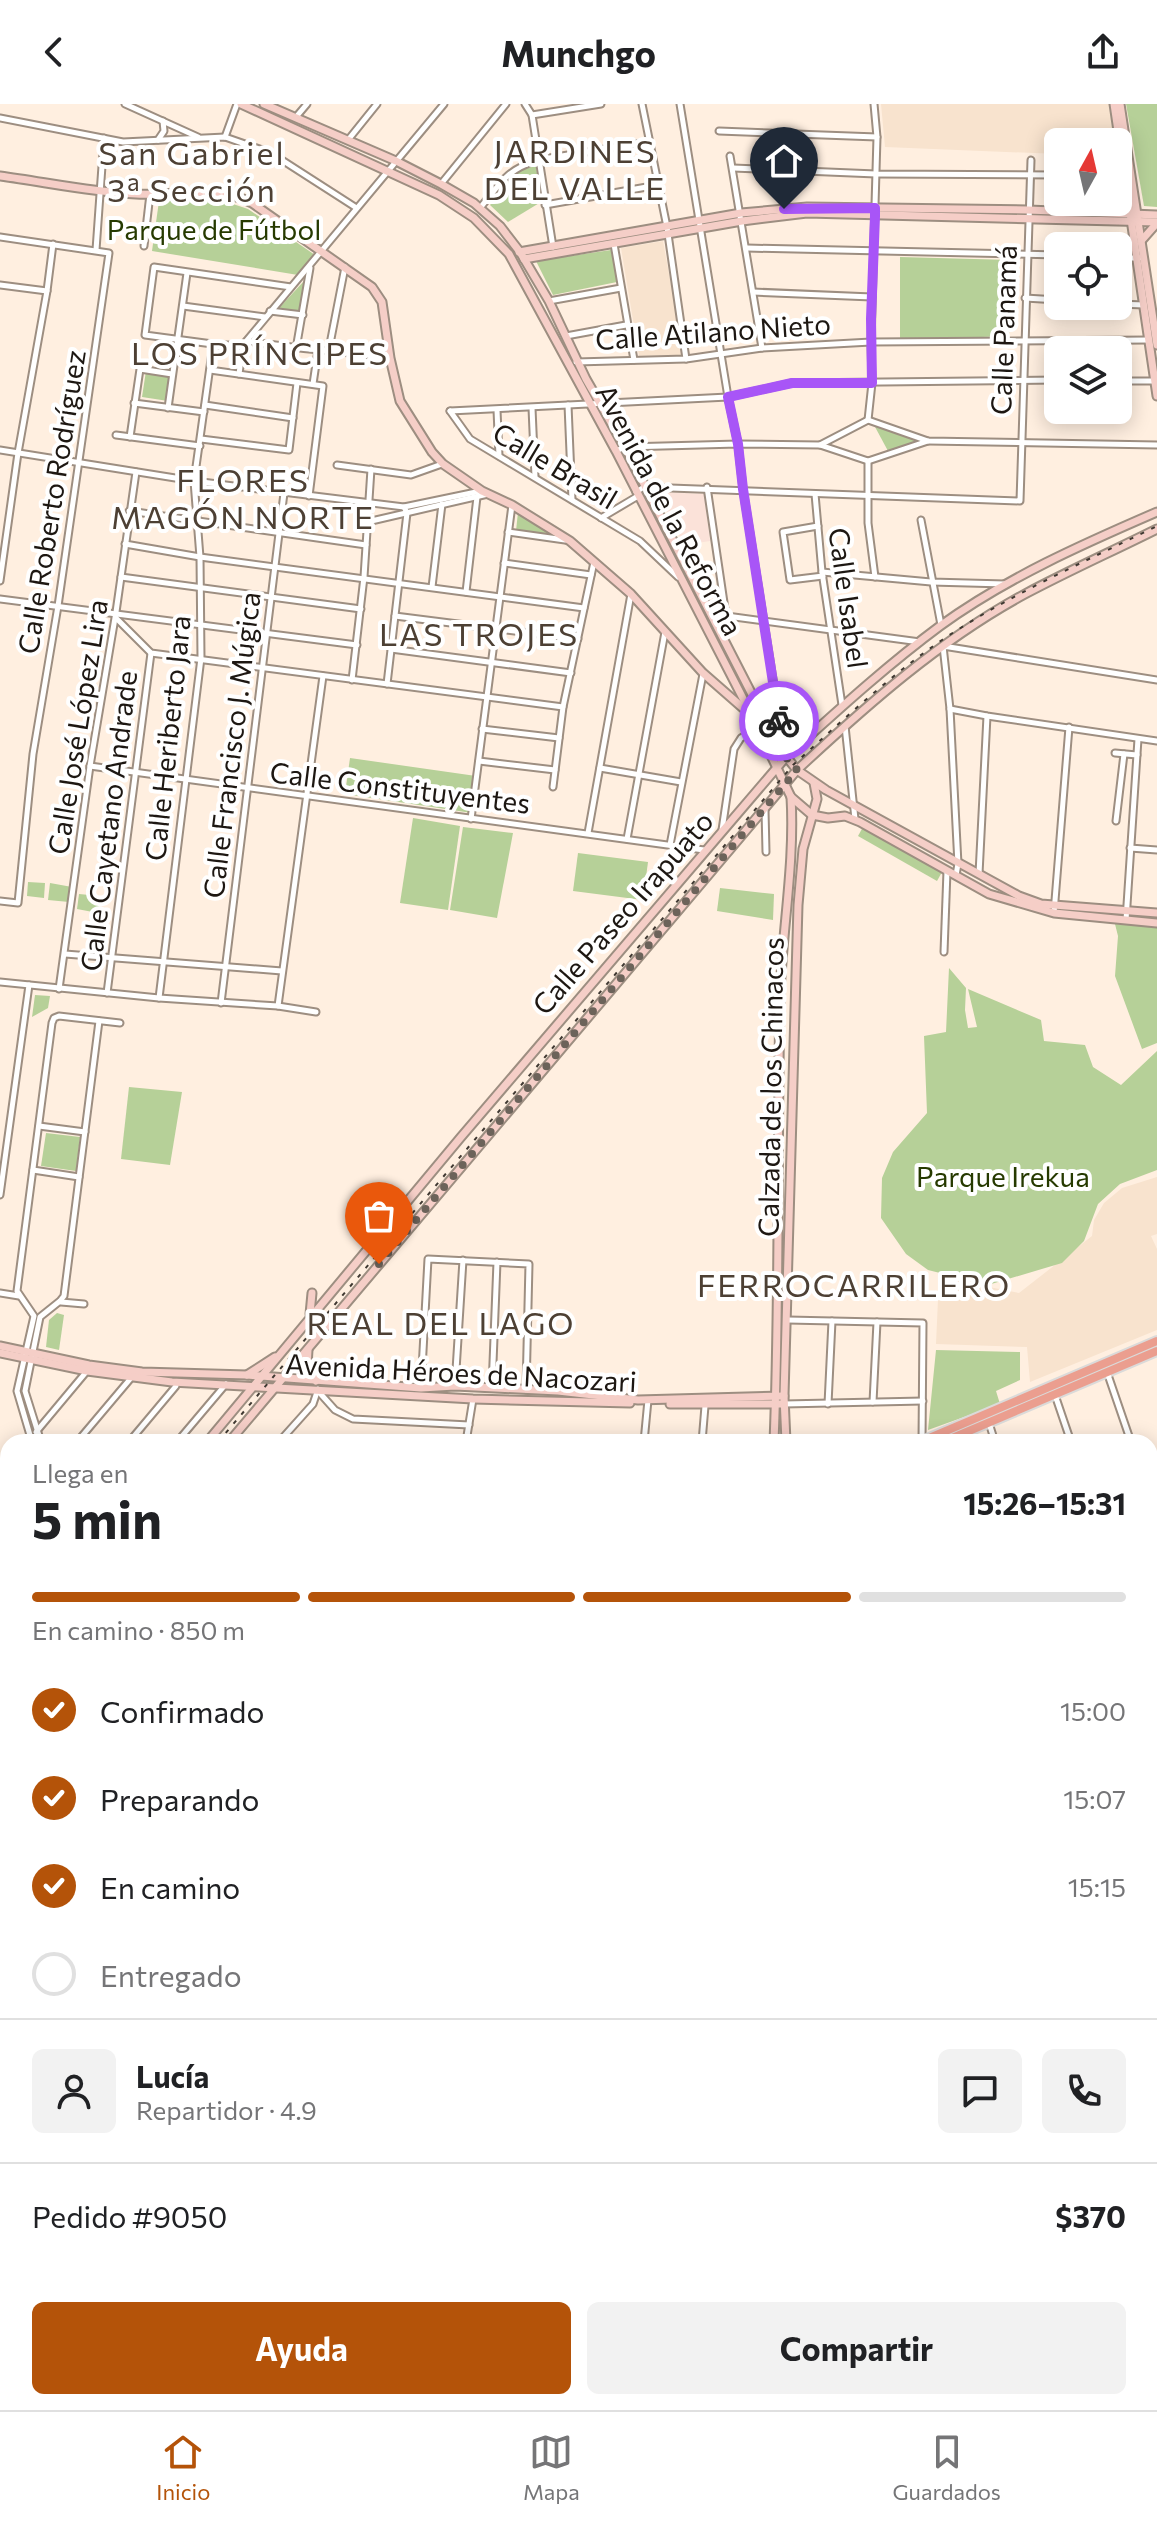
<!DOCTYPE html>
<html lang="es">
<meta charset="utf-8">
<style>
:root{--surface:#fff;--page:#f2f2f2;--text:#202124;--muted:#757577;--line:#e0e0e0;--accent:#b45309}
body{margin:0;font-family:Commissioner,sans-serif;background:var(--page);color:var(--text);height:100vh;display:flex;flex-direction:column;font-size:30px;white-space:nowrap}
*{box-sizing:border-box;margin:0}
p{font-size:26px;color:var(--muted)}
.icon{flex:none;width:44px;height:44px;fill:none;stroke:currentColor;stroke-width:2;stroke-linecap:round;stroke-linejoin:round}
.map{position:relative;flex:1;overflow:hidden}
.drawer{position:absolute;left:0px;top:1330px;width:1158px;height:976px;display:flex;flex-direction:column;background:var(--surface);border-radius:24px 24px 0 0;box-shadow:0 4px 20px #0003}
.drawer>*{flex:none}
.needle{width:52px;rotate:8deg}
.fabs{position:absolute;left:1044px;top:24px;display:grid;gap:16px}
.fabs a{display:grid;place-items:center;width:88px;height:88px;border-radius:12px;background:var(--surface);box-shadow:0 4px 20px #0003;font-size:40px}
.pin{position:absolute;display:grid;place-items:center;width:68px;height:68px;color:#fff;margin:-82px -34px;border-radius:50% 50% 50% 0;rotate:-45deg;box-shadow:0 0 8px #0007}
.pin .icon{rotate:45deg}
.courier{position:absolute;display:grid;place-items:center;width:80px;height:80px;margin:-40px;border:6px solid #a855f7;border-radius:50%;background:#fff;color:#222;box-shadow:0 2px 10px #0007}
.overview em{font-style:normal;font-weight:700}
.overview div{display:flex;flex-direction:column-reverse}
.overview{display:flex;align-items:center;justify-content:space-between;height:136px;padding:0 32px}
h1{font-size:52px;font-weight:700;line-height:60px}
.bar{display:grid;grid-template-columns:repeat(4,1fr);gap:12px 8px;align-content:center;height:96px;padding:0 32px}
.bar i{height:10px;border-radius:6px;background:var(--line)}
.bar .on{background:var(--accent)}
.bar p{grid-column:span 4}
.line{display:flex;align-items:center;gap:20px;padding:0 32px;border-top:2px solid var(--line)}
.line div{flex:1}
.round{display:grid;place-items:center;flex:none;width:84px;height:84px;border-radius:12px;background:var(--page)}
ol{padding:0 32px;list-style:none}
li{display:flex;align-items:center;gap:24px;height:88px}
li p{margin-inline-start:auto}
li .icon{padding:8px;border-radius:50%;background:var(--accent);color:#fff;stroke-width:4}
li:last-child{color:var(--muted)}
li i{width:44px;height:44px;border:4px solid var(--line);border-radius:50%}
.primary-button{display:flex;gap:16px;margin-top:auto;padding:16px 32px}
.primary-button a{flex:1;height:92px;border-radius:12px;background:var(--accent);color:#fff;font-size:32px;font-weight:700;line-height:92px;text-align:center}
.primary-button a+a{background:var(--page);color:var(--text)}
header{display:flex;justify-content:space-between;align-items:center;height:104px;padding:0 32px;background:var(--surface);font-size:36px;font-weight:700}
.tabs{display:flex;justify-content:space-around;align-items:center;height:112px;border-top:2px solid var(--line);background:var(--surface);font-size:22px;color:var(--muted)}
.tabs a{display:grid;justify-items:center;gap:4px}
.tabs .on{color:var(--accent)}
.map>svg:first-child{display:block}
.commercial{fill:#fbe2d9}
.built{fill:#f8e3ce}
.green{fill:#b6d098}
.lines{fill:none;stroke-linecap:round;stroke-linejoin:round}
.street-casing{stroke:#9d8e81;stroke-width:9}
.secondary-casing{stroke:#9d8e81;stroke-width:11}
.primary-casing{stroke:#dbdad9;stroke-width:12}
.street{stroke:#fff;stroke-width:5}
.secondary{stroke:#f5cec7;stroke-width:7}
.primary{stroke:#eb9e8f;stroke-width:8}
.rail{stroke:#403932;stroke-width:2;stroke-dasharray:4 8;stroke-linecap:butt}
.done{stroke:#6c635a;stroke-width:8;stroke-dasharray:0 14.4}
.route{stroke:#a855f7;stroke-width:10}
.labels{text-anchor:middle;stroke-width:8;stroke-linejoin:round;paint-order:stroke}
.park-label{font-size:28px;fill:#263a00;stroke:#fff}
.street-label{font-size:28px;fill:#1d1712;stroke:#fff}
.quarter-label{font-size:32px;letter-spacing:2px;fill:#4d4034;stroke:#fff}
</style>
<header><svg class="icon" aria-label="back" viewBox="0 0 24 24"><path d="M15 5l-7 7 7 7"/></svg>Munchgo<svg class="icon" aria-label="share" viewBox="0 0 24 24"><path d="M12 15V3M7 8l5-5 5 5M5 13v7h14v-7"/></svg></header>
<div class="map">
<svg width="1157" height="2306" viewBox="0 0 1157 2306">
<rect width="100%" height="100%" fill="#ffefe0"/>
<polygon class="commercial" points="657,388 704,390 710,437 684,441"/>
<g class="built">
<polygon points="881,0 1109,0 1114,38 1058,38 1058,50 885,43"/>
<polygon points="663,137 684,251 639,252 621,144"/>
<polygon points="1157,1073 1157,1130 1151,1132 1157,1145 1157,1226 1030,1278 1027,1243 936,1240 939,1173 1019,1189 1092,1132 1094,1116 1104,1099 1122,1084"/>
<polygon points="0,1444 8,1446 8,1524 0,1522"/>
</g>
<g class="green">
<polygon points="1126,0 1157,0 1157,103 1144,102"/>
<polygon points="536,62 541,98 508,118 490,101 519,66"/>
<polygon points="215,94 248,105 315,151 298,171 152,147 159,97"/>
<polygon points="611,146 617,178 553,191 536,157"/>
<polygon points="900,153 1011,156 1009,232 900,236"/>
<polygon points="304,177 302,208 279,204"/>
<polygon points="146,267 171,271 168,297 142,293"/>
<polygon points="874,321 914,336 915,339 888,347"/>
<polygon points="518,408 565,435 516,427"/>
<polygon points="350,654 476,672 472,709 345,690"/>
<polygon points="413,714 460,722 448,806 400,799"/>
<polygon points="463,723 513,729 497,814 450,806"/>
<polygon points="863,723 942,768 937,777 858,732"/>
<polygon points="578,749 648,758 643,796 573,787"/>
<polygon points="28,778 45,779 44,794 27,792"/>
<polygon points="50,779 72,783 69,798 48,796"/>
<polygon points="720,784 774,790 773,816 717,807"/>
<polygon points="79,790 100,792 98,809 77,805"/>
<polygon points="1115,820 1157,823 1157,939 1142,945 1115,872 1118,832"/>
<polygon points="949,864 966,884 965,906 968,924 977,923 968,885 1041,916 1044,937 1085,941 1093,963 1121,981 1157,947 1157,1066 1120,1080 1098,1100 1084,1137 1062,1159 988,1181 928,1166 906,1150 881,1114 882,1074 893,1048 927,1009 924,932 946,928"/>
<polygon points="35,891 50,892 48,904 32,913"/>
<polygon points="129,983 182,988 170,1061 121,1055"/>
<polygon points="46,1029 80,1033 76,1067 41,1062"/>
<polygon points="57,1209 64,1211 59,1246 46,1243 49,1216"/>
<polygon points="936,1246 1020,1248 1020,1276 996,1287 1000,1300 928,1326"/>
</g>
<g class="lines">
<g class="street-casing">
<g id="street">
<polyline points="125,0 198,33"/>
<polyline points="525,0 532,11 553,143"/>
<polyline points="642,0 667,123 686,255"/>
<polyline points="680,0 728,293 738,340 743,385 785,651"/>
<polyline points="532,11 601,0"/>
<polyline points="296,13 307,0"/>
<polyline points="0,14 123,38 225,33 271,49 355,103"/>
<polyline points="719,27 877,33"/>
<polyline points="225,33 237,0"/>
<polyline points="158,36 164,27 163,17"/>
<polyline points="348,36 377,0"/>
<polyline points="730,52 762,244"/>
<polyline points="733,64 876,70 1058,71"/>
<polyline points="441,80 506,0"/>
<polyline points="545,101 658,81"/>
<path d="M480,104c21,-25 25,-37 57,-48l111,-18"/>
<polyline points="0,133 109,149 58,502 33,650 18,799 0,797"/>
<polyline points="614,140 634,256"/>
<polyline points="144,142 150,90"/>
<polyline points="747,144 1058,151"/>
<polyline points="96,146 104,34"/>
<polyline points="1118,154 1139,154"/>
<polyline points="0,181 47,187"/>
<polyline points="753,188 872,193"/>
<polyline points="1025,194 1058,196"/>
<polyline points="549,197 621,184"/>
<polyline points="1118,200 1144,201"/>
<polyline points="183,202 265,213"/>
<polyline points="270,207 303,211"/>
<polyline points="566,232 626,221"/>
<path d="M247,237c48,8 95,10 143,17"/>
<polyline points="242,241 220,241 145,231 154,163 291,183"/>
<polyline points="296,245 310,164"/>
<polyline points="329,245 345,163"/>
<polyline points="576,258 686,255 762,244 871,238 1149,236"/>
<polyline points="210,266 323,282 309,392"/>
<polyline points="239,270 243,241 444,0"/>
<polyline points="1118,277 1156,277"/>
<polyline points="313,280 318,246"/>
<polyline points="134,299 204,308"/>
<polyline points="205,301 293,314"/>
<polyline points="568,301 572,396"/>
<polyline points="168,304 187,169"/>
<polyline points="532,304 535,373"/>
<polyline points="497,306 499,352"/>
<polyline points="450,307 728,293 792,279 1058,276"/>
<polyline points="450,307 470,335 640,437 678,473"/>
<polyline points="868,316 872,279 871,238 877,33 874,0"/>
<polyline points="116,331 200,342"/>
<polyline points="130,333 140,265 172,270"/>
<polyline points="201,335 289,346 297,279"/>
<polyline points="820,341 868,316 928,337 1157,341"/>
<polyline points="0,346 194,377 404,403 481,387"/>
<polyline points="616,347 625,343 738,340 820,341 868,357 928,337"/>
<polyline points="868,357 868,419 875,473"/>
<polyline points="337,361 411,371 442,360"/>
<polyline points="707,383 726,512"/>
<polyline points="636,388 644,383 1020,397 1031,56"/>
<polyline points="815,390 822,468 842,601"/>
<polyline points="129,407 366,441"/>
<polyline points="601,414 638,392"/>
<polyline points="921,416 941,521"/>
<polyline points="367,418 488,390"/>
<polyline points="818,422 783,428 790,476 823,472"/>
<polyline points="508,428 565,436"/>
<polyline points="125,440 200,453 584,504"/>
<polyline points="504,459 591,471"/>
<polyline points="822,468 931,478 1005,480"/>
<polyline points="121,473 361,505"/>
<polyline points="0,477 18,349 47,187 53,140"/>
<polyline points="432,483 442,400"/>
<polyline points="466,488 477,393"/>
<polyline points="0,495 357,541"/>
<polyline points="712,510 920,538"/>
<polyline points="395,512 578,535"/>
<polyline points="116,514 151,549 563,603"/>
<polyline points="391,545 571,569"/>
<polyline points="352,576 364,473 371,365"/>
<polyline points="387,580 407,409 404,403"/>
<polyline points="950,605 987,612 1157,637"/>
<polyline points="845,622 855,715"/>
<polyline points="482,625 559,634"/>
<polyline points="1115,649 1137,651"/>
<polyline points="479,657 555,666"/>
<polyline points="90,662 704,746"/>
<polyline points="600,664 681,678"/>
<polyline points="553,683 563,603 594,458"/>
<polyline points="765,706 766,748"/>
<polyline points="471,715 512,401"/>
<polyline points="1116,717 1124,650"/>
<polyline points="722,726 734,645 741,634 758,624"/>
<polyline points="588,729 631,490"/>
<polyline points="627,735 665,528"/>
<polyline points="670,741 703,570"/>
<polyline points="1130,744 1157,746"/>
<polyline points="979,770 987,612"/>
<polyline points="956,771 958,760 950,605 943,542 1157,576"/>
<polyline points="1054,809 1069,623"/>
<polyline points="1126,816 1138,635"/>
<polyline points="944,848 947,767"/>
<polyline points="65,850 282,867"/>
<polyline points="0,878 159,894 278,902 316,908"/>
<polyline points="59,885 90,662 116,508 136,368"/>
<polyline points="107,889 151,549"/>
<polyline points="159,894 201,554 200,453 194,377 213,241"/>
<polyline points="221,899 284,389"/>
<polyline points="278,902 323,572"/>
<polyline points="39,1022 85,1028"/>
<polyline points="33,1066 79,1073"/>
<polyline points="0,1091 29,881"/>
<polyline points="0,1189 19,1192"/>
<polyline points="61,1198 84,1200"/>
<polyline points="788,1216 923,1219 922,1337"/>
<polyline points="1107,1268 1131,1338"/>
<polyline points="455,1282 463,1156"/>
<polyline points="421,1284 428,1155 529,1160 526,1286"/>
<polyline points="492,1284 497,1158"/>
<polyline points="318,1287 335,1306 353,1315 469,1321"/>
<polyline points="1055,1291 1071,1338"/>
<polyline points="873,1298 877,1218"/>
<polyline points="784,1300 923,1297"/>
<polyline points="828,1300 832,1217"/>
<polyline points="989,1319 995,1338"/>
<polyline points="36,1328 87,1267"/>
<polyline points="32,1338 17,1287 34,1212 17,1187 52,919 54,914 59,912 120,919"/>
<polyline points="41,1338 25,1287 40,1213 60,1197 64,1192 99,917"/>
<polyline points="77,1338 131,1274"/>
<polyline points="129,1338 176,1282"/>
<polyline points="177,1338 226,1280"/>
<polyline points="279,1338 313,1300 318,1285"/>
<polyline points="466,1338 473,1295"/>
<polyline points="508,1338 508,1336 553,1338"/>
<polyline points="644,1338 648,1296"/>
<polyline points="702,1338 705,1302"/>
<polyline points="1150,1392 1157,1411"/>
<polyline points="1150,1485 1157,1482"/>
<polyline points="1150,1552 1157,1570"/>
<polyline points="1150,1600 1157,1597"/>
<polyline points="0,1670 8,1661"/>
<polyline points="0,1687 8,1677"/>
<polyline points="1150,1703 1157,1704"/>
<polyline points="1150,1744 1157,1745"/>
<polyline points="0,1820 8,1817"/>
<polyline points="1150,1831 1157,1833"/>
<polyline points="0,1888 8,1885"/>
<polyline points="1150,1920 1157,1897"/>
<polyline points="0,1955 8,1952"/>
<polyline points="1150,1981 1157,1981"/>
<polyline points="0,2023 8,2020"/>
<polyline points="1150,2041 1157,2041"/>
<polyline points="0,2084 8,2109"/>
<polyline points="0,2145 8,2146"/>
<polyline points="1150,2163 1157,2163"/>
<polyline points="0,2186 8,2187"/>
<polyline points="1150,2231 1157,2231"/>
<polyline points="0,2232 8,2233"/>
<polyline points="1156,2290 1157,2270"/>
<polyline points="36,2306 36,2298"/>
<polyline points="188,2306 189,2298"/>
<polyline points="250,2306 250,2298"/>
<polyline points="315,2306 315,2298"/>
<polyline points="396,2306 397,2298"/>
<polyline points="459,2306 459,2298"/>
<polyline points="555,2306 556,2298"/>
<polyline points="766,2306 767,2298"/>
<polyline points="805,2306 805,2298"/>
<polyline points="1016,2306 1016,2298"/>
<polyline points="1099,2306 1099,2298"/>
</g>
</g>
<g class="secondary-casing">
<g id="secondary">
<polyline points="241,0 439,91 474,114 509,150 616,347 752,612 791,693 812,711 828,714 845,712 860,718 989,790 1054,809 1157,819"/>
<polyline points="264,0 396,57 441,80 474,99 500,122 520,148 549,197 586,275 625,343 780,645 797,666 826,686 1019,792 1041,800 1157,809"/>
<polyline points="1114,0 1157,292"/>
<polyline points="1120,0 1157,241"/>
<path d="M0,72c45,6 90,16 136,18 40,2 78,-10 116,9l120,84 10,15 8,56 10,43 32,51 11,12 39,27 30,14 58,36 61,53 72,79 48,42"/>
<polyline points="1141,137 1157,119"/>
<polyline points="519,148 741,109 807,103 1028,106 1157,111"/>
<polyline points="524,155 742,117 807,109 1157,118"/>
<polyline points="310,1210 312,1189"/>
<polyline points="0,1242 89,1261 142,1268 247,1271 421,1284 455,1282 558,1287 638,1296 784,1292"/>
<polyline points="308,1246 307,1262 316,1277"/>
<polyline points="0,1249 87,1267 172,1278 473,1295 630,1299"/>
<polyline points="247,1271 275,1253"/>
<polyline points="670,1300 784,1300"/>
<path d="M207,1338l254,-305 325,-380c50,-45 100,-91 154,-131 66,-48 143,-82 217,-114"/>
<path d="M229,1338l568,-672c70,-65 143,-130 228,-176 43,-23 88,-43 132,-65"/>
<path d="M774,1338c6,-148 3,-296 6,-445 2,-67 15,-133 11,-200"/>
<polyline points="786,1338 784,1292 798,801 803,745 817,695 814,679"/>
<polyline points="1150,1366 1157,1363"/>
<polyline points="0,1585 8,1575"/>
<polyline points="0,1608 8,1599"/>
<polyline points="1150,1931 1157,1934"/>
<polyline points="1150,2101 1157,2101"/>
<polyline points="116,2306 117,2298"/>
<polyline points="124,2306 125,2298"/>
<polyline points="652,2306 653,2298"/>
<polyline points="883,2306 883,2298"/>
<polyline points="891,2306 891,2298"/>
</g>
</g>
<g class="primary-casing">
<g id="primary">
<polyline points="920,1338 1157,1237"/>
<polyline points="943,1338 1157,1247"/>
<polyline points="0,1734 8,1731"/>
<polyline points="0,1744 8,1741"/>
</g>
</g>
<use href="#street" class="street"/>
<use href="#secondary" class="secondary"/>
<use href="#primary" class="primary"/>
<g class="rail">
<path d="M218,1338l575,-677c48,-43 95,-88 149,-125 67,-45 142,-78 215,-114"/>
<polyline points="0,1595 8,1586"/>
</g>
</g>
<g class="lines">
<polyline class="done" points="379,1160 797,666 785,652 779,617"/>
<polyline class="route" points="779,617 743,385 738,340 728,293 792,279 872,279 871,215 875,112 875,104 784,105"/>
</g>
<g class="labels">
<g class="park-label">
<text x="214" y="136">Parque de Fútbol</text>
<text x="1003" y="1083">Parque Irekua</text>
</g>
<g class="street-label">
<text transform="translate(1004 226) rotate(-88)" y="10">Calle Panamá</text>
<text transform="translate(713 228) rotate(-4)" y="10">Calle Atilano Nieto</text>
<text transform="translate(555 362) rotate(31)" y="10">Calle Brasil</text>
<text transform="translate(52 398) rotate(-81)" y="10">Calle Roberto Rodríguez</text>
<text transform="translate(669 406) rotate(62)" y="10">Avenida de la Reforma</text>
<text transform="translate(848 494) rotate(82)" y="10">Calle Isabel</text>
<text transform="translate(78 623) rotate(-81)" y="10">Calle José López Lira</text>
<text transform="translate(168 634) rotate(-84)" y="10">Calle Heriberto Jara</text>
<text transform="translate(232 641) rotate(-83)" y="10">Calle Francisco J. Múgica</text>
<text transform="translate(400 684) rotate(7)" y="10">Calle Constituyentes</text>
<text transform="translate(109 717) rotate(-83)" y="10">Calle Cayetano Andrade</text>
<text transform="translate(623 809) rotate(-49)" y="10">Calle Paseo Irapuato</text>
<text transform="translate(771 983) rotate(-89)" y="10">Calzada de los Chinacos</text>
<text transform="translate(461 1269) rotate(3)" y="10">Avenida Héroes de Nacozari</text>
</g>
<g class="quarter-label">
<text x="575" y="59">JARDINES<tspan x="575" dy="37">DEL VALLE</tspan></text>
<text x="192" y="61">San Gabriel<tspan x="192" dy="37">3ª Sección</tspan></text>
<text x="260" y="261">LOS PRÍNCIPES</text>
<text x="243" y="388">FLORES<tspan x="243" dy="37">MAGÓN NORTE</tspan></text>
<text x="479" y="542">LAS TROJES</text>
<text x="854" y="1193">FERROCARRILERO</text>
<text x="441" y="1231">REAL DEL LAGO</text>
</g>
</g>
</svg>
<div class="fabs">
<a><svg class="needle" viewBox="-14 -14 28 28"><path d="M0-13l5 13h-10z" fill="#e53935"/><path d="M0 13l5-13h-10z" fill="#757577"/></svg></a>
<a><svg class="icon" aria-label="locate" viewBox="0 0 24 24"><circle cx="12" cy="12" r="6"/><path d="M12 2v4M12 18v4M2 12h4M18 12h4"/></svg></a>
<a><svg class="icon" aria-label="layers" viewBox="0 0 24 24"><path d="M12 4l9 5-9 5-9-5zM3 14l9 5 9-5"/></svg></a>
</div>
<div class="pin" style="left:379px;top:1160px;background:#ea580c"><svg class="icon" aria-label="bag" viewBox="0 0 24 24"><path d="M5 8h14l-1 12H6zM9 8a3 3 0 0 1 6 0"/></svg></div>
<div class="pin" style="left:784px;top:105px;background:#1f2937"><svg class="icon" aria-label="home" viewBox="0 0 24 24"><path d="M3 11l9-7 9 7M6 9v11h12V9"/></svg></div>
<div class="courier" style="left:779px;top:617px"><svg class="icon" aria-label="bike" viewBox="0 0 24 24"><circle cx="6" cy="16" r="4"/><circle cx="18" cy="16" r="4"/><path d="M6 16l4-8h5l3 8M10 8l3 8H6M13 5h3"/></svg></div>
<section class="drawer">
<div class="overview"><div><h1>5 min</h1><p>Llega en</p></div><em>15:26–15:31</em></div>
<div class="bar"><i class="on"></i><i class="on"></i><i class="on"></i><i></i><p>En camino · 850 m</p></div>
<ol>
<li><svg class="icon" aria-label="check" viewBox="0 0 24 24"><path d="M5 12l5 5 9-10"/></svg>Confirmado<p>15:00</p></li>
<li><svg class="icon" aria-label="check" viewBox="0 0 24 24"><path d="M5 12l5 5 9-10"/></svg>Preparando<p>15:07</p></li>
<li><svg class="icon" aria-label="check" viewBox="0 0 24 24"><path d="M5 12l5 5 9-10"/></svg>En camino<p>15:15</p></li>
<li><i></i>Entregado</li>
</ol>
<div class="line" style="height:144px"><a class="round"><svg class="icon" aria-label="person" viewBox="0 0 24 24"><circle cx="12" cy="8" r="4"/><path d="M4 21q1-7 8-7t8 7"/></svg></a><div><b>Lucía</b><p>Repartidor · 4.9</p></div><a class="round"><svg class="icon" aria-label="chat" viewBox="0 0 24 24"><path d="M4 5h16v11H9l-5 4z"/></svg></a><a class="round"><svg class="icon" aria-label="phone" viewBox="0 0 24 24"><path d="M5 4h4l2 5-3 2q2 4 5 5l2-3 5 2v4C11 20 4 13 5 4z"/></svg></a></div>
<div class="line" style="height:104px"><div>Pedido #9050</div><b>$370</b></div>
<div class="primary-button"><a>Ayuda</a><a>Compartir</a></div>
</section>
</div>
<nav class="tabs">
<a class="on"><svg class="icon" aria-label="home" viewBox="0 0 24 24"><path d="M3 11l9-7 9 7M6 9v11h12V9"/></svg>Inicio</a>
<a><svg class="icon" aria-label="map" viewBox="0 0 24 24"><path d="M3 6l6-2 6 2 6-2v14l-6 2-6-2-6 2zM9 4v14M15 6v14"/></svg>Mapa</a>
<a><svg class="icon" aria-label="saved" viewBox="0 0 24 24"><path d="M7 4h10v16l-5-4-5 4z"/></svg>Guardados</a>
</nav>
